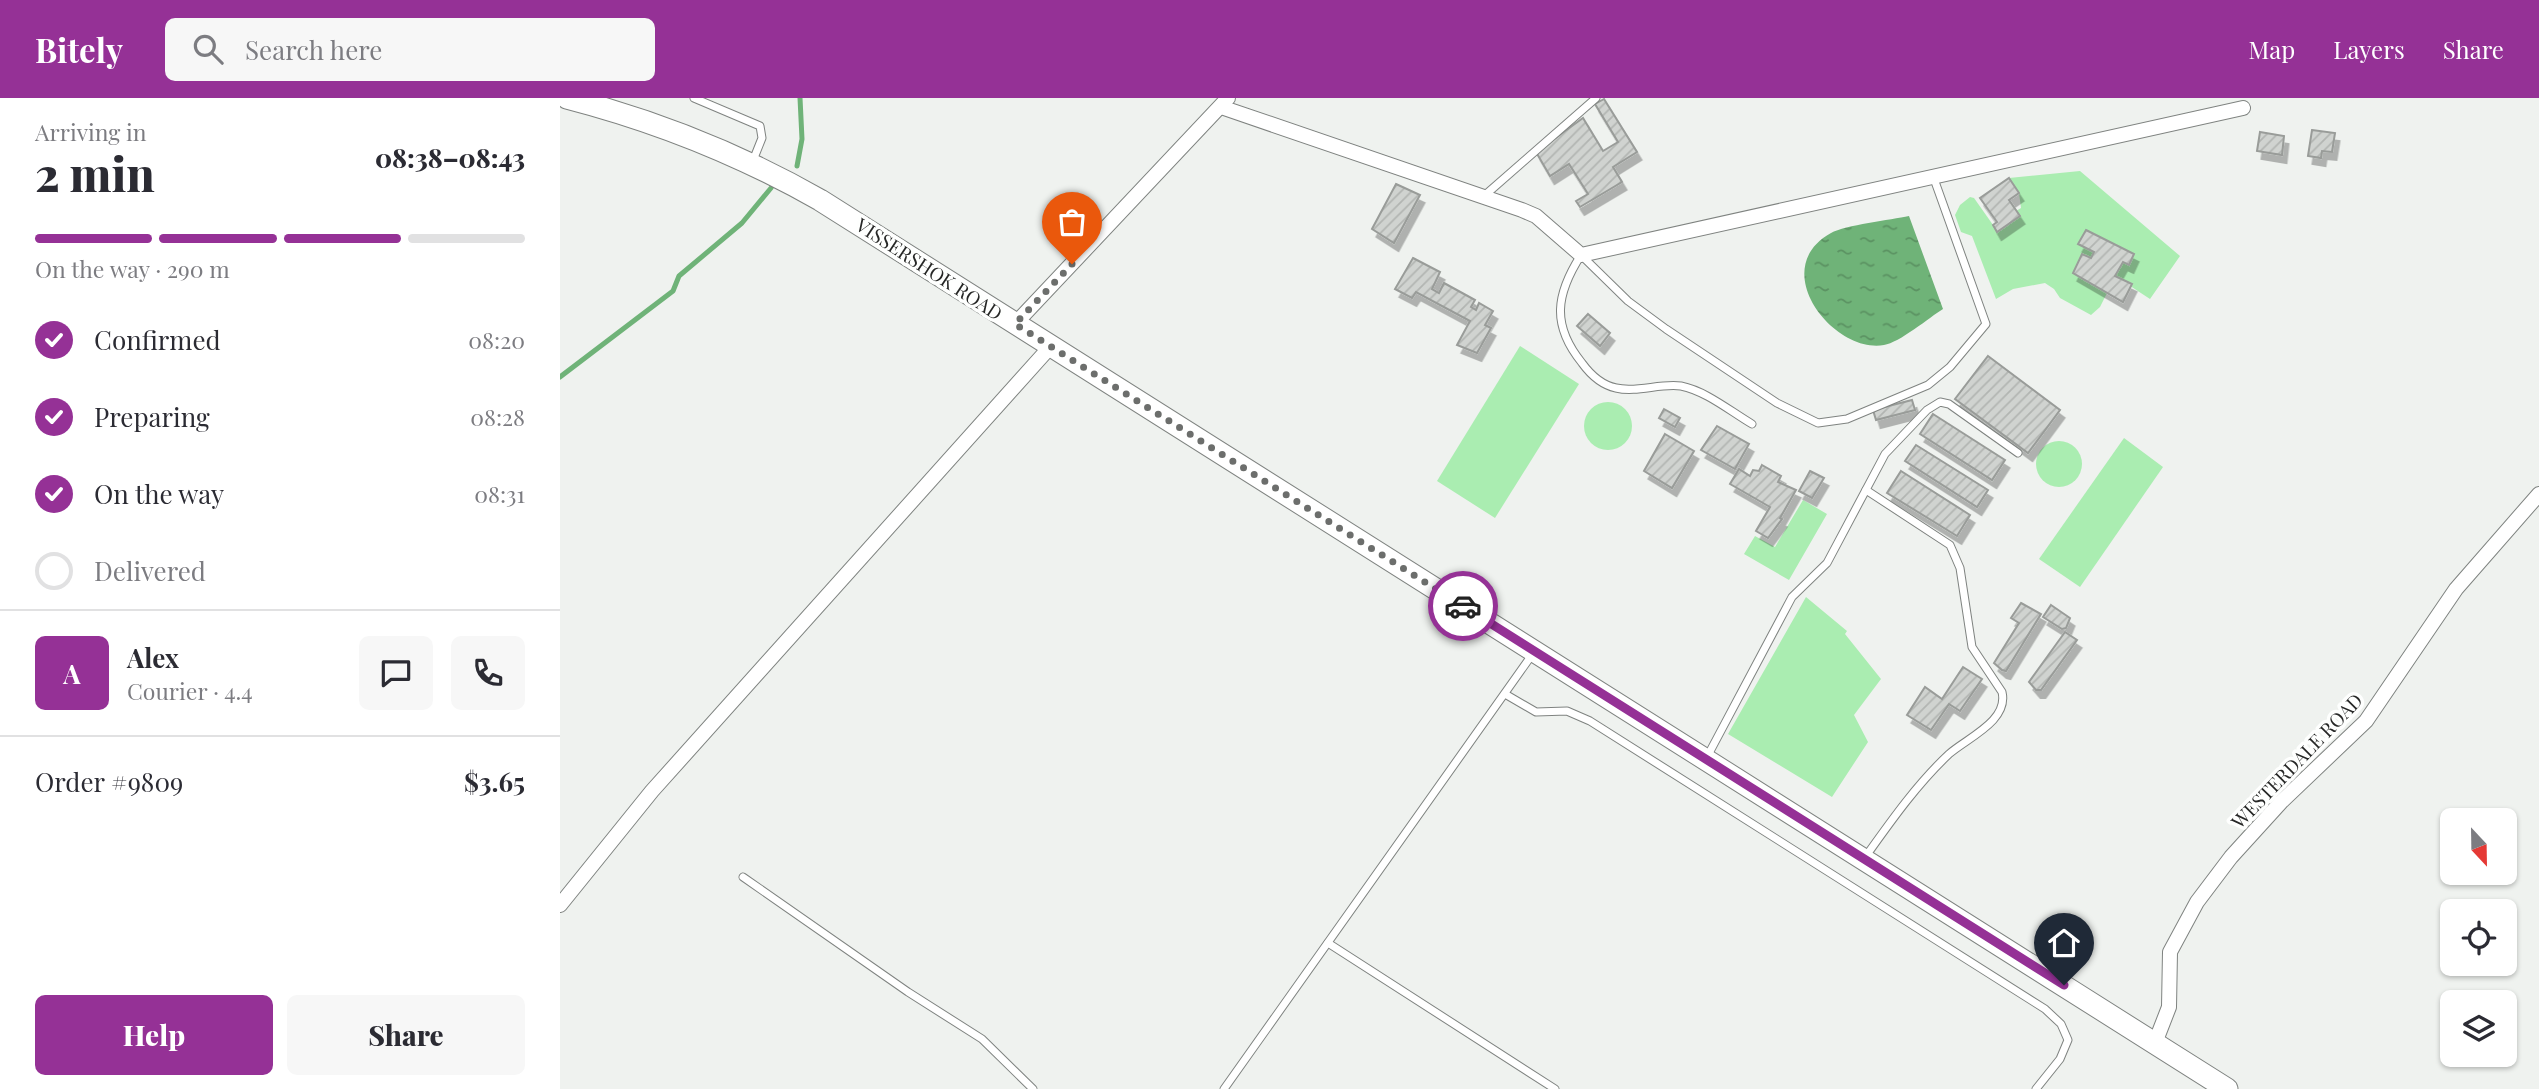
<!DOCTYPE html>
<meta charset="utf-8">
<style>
:root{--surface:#fff;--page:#f7f7f7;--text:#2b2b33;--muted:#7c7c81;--line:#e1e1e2;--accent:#953196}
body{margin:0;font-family:"Playfair Display",serif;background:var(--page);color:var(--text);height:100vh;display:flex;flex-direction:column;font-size:26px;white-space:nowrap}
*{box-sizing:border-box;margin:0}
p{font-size:23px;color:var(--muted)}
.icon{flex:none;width:38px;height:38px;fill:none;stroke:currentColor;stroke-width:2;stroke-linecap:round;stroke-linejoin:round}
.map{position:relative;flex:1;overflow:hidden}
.panel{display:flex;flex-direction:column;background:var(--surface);width:560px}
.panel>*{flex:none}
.needle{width:46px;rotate:158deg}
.buttons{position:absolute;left:1880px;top:710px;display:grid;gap:14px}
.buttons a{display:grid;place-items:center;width:77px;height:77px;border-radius:10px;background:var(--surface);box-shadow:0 2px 5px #0004;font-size:35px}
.pin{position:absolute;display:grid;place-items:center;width:60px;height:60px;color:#fff;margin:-72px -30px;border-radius:50% 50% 50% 0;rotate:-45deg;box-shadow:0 0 7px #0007}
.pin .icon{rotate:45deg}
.courier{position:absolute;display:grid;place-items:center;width:70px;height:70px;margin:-35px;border:5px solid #953196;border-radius:50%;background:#fff;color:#222;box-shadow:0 2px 9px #0007}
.head em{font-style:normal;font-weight:800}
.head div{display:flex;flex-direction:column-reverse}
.head{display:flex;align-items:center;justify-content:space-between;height:119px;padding:0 35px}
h1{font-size:46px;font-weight:800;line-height:52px}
.bar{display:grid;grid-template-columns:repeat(4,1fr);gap:10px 7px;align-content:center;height:84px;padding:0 35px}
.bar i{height:9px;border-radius:5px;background:var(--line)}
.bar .active{background:var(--accent)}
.bar p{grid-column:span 4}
.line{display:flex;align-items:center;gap:18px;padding:0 35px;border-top:2px solid var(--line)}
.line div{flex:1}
.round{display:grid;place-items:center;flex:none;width:74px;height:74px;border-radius:10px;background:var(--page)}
ol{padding:0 35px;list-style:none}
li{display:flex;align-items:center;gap:21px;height:77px}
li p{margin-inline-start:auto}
li .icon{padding:7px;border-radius:50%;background:var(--accent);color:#fff;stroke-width:4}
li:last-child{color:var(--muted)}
li i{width:38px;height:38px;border:4px solid var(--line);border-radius:50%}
.primary-button{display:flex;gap:14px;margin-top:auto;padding:14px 35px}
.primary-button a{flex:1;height:80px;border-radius:10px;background:var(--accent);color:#fff;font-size:28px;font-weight:800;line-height:80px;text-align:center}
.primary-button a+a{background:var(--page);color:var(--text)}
header{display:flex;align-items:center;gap:42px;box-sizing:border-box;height:98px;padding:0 35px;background:var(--accent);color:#fff}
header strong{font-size:33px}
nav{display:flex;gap:38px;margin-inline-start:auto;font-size:24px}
.search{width:490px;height:63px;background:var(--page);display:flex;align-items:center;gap:18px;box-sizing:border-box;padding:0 24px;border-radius:10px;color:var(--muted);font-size:26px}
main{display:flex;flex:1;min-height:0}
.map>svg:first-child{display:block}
.garden{fill:#aaedb1}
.water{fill:url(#water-ripples)}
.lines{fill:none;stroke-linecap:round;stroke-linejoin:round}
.stream{stroke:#6fb378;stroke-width:5}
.building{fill:url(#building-hatch);stroke:#999c99;stroke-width:2;filter:url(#shadow)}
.service-casing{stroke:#7f8380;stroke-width:9}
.minor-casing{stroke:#7f8380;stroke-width:16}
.secondary-casing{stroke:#7f8380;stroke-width:23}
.service{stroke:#fff;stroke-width:7}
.minor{stroke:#fff;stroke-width:14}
.secondary{stroke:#fff;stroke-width:21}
.done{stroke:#6c6e6c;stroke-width:7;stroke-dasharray:0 12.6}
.route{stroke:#953196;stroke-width:9}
.labels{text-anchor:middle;stroke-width:7;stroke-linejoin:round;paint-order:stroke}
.street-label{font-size:19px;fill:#262726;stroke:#fefffe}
</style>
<header>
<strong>Bitely</strong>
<div class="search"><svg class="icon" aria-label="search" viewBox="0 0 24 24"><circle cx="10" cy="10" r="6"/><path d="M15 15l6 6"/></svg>Search here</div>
<nav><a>Map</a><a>Layers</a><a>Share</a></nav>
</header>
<main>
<section class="panel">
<div class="head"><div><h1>2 min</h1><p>Arriving in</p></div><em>08:38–08:43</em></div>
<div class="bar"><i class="active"></i><i class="active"></i><i class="active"></i><i></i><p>On the way · 290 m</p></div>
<ol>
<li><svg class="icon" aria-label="check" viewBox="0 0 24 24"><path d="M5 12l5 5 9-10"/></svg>Confirmed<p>08:20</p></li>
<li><svg class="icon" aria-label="check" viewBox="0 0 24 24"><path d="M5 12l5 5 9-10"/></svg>Preparing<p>08:28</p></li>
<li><svg class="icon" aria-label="check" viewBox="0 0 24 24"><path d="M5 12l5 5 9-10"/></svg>On the way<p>08:31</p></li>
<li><i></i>Delivered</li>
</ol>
<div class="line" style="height:126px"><b class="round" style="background:var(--accent);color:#fff">A</b><div><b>Alex</b><p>Courier · 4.4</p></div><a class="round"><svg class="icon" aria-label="chat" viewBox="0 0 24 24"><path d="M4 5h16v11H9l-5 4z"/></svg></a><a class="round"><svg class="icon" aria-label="phone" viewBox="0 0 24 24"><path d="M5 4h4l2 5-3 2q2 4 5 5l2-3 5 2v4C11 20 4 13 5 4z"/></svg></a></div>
<div class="line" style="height:91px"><div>Order #9809</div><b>$3.65</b></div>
<div class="primary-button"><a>Help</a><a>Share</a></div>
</section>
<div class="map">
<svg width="1979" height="991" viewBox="0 0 1979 991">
<defs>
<pattern id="water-ripples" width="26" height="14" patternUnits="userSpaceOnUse" patternTransform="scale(1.75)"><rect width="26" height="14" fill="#6fb378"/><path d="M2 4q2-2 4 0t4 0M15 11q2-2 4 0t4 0" fill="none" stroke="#5b9262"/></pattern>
<pattern id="building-hatch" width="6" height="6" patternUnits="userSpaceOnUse" patternTransform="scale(1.75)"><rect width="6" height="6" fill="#d0d3d0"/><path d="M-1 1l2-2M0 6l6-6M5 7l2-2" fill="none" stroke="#b2b5b2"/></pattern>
<filter id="shadow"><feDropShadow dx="4.5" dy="8" stdDeviation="0" flood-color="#0004"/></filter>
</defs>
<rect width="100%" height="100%" fill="#eff2ef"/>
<g class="garden">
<polygon points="1520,73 1620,158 1590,201 1555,178 1563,164 1569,167 1574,156 1526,132 1519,146 1534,154 1531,160 1522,156 1513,175 1548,193 1540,209 1531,217 1500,200 1494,191 1485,185 1453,191 1436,201 1412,138 1401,134 1395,117 1400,107 1410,99 1414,100 1438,134 1460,118 1456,113 1461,110 1459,95 1449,80"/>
<polygon points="960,248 1019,286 935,420 877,383"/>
<circle cx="1048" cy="328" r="24"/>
<polygon points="1564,340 1603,369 1520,489 1479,461"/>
<circle cx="1499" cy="366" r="23"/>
<polygon points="1243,402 1267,416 1229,482 1184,456 1195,438 1215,449"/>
<polygon points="1246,499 1287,533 1285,536 1321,581 1294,617 1308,644 1272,699 1168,636"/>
</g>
<path class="water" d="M1349,118l34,93c-13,8 -44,34 -59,36 -50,9 -118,-76 -53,-112 14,-8 60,-13 78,-17z"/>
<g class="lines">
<g class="stream">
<polyline points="237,68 242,41 240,0"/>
<polyline points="0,279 113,193 119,178 182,125 211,90"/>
</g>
</g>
<g class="building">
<polygon points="1044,1 1077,54 1053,69 1062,84 1020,109 1016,103 1028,96 1009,66 990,78 976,54 1023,20 1043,53 1058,44 1035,6"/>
<polygon points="1752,32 1775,35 1772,54 1762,53 1761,60 1748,58"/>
<polygon points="1700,34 1724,38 1722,57 1697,53"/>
<polygon points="1449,80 1459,95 1449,102 1460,118 1437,134 1433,127 1437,124 1420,100"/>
<polygon points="836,86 860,97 834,145 812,131"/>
<polygon points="1526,132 1574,156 1569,167 1563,164 1555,178 1572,186 1563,204 1513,175 1522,156 1531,160 1534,154 1518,146"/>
<polygon points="853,160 880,174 872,191 879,195 884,185 915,202 911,209 916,212 919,205 933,213 925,227 931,230 917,255 897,247 910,223 856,194 852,200 835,191"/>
<polygon points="1028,216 1050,235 1040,248 1017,228"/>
<polygon points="1428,258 1500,312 1468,355 1395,301"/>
<polygon points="1352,302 1355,312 1316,322 1313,312"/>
<polygon points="1104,311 1120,320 1115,329 1099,320"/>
<polygon points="1373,316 1445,362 1432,382 1360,336"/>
<polygon points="1157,328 1189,346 1175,371 1141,352"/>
<polygon points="1105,336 1134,353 1112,390 1084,373"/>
<polygon points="1356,347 1428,392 1417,409 1345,363"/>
<polygon points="1202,367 1221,378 1218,384 1236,392 1220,420 1222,421 1208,440 1196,433 1210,409 1170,386 1179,371 1190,378 1193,372 1199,373"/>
<polygon points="1250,373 1264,380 1252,400 1239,393"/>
<polygon points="1341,373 1410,417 1397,438 1327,395"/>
<polygon points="1461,505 1481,516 1446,573 1442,572 1434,565 1459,525 1451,520"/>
<polygon points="1491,507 1510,520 1506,530 1502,531 1483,519"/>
<polygon points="1505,534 1517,542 1481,592 1476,592 1469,584"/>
<polygon points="1403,569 1422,581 1400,613 1389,606 1371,632 1347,617 1365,589 1382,601"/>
</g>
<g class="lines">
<g class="service-casing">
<g id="service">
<polyline points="134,0 200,28 202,40 192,65"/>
<polyline points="924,98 1036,0"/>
<path d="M1192,326c-22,-13 -46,-33 -71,-38 -21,-3 -44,7 -65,2 -14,-3 -26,-14 -34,-25 -31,-38 -26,-69 -1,-108l47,46 38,28 111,74 41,20 29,-4 81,-34 22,-18 36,-43 -53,-148"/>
<path d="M1306,392l84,55 10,23 12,79 30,45c7,29 -35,46 -53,62 -32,30 -58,67 -83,102"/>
<polyline points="945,596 976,614 1007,613 1030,623 1485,911 1501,926 1508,942 1500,961 1476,991"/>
<polyline points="1147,659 1232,499 1267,465 1325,356 1367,312 1380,304 1389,306 1458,355"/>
<polyline points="183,779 348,894 422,941 473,991"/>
<polyline points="768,845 995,991"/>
<polyline points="664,991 974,554"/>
</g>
</g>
<g class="minor-casing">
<g id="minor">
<polyline points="661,9 962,112 976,118 1021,157 1683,10"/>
<polyline points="455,226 668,0"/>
<polyline points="0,807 92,693 491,248"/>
<polyline points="1595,945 1609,909 1610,854 1637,804 1671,759 1721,704 1806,623 1896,491 1979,396"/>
</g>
</g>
<g class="secondary-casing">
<path id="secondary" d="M7,0c89,23 174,57 253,102l1407,889"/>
</g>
<use href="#service" class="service"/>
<use href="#minor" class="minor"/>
<use href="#secondary" class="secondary"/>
</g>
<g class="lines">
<polyline class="done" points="512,166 455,226 903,508"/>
<polyline class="route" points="903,508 1504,887"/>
</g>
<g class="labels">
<g class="street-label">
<text transform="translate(369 171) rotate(33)" y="7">VISSERSHOK ROAD</text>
<text transform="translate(1737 663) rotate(-46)" y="7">WESTERDALE ROAD</text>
</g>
</g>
</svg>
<div class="buttons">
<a><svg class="needle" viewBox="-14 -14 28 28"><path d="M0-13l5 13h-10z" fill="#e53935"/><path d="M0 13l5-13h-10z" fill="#7c7c81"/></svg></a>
<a><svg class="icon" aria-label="locate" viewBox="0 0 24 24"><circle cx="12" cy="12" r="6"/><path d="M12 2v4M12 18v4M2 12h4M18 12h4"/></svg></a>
<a><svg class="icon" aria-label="layers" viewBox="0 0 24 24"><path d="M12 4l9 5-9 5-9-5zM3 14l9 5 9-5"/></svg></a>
</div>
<div class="pin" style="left:512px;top:166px;background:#ea580c"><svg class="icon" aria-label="bag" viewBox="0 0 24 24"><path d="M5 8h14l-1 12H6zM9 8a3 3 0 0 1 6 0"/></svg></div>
<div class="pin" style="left:1504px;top:887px;background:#1f2937"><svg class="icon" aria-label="home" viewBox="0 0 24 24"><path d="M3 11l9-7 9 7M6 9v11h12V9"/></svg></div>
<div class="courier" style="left:903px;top:508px"><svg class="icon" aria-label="car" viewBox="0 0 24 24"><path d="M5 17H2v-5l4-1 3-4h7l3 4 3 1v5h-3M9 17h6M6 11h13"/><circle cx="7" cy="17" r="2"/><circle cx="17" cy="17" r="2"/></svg></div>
</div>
</main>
